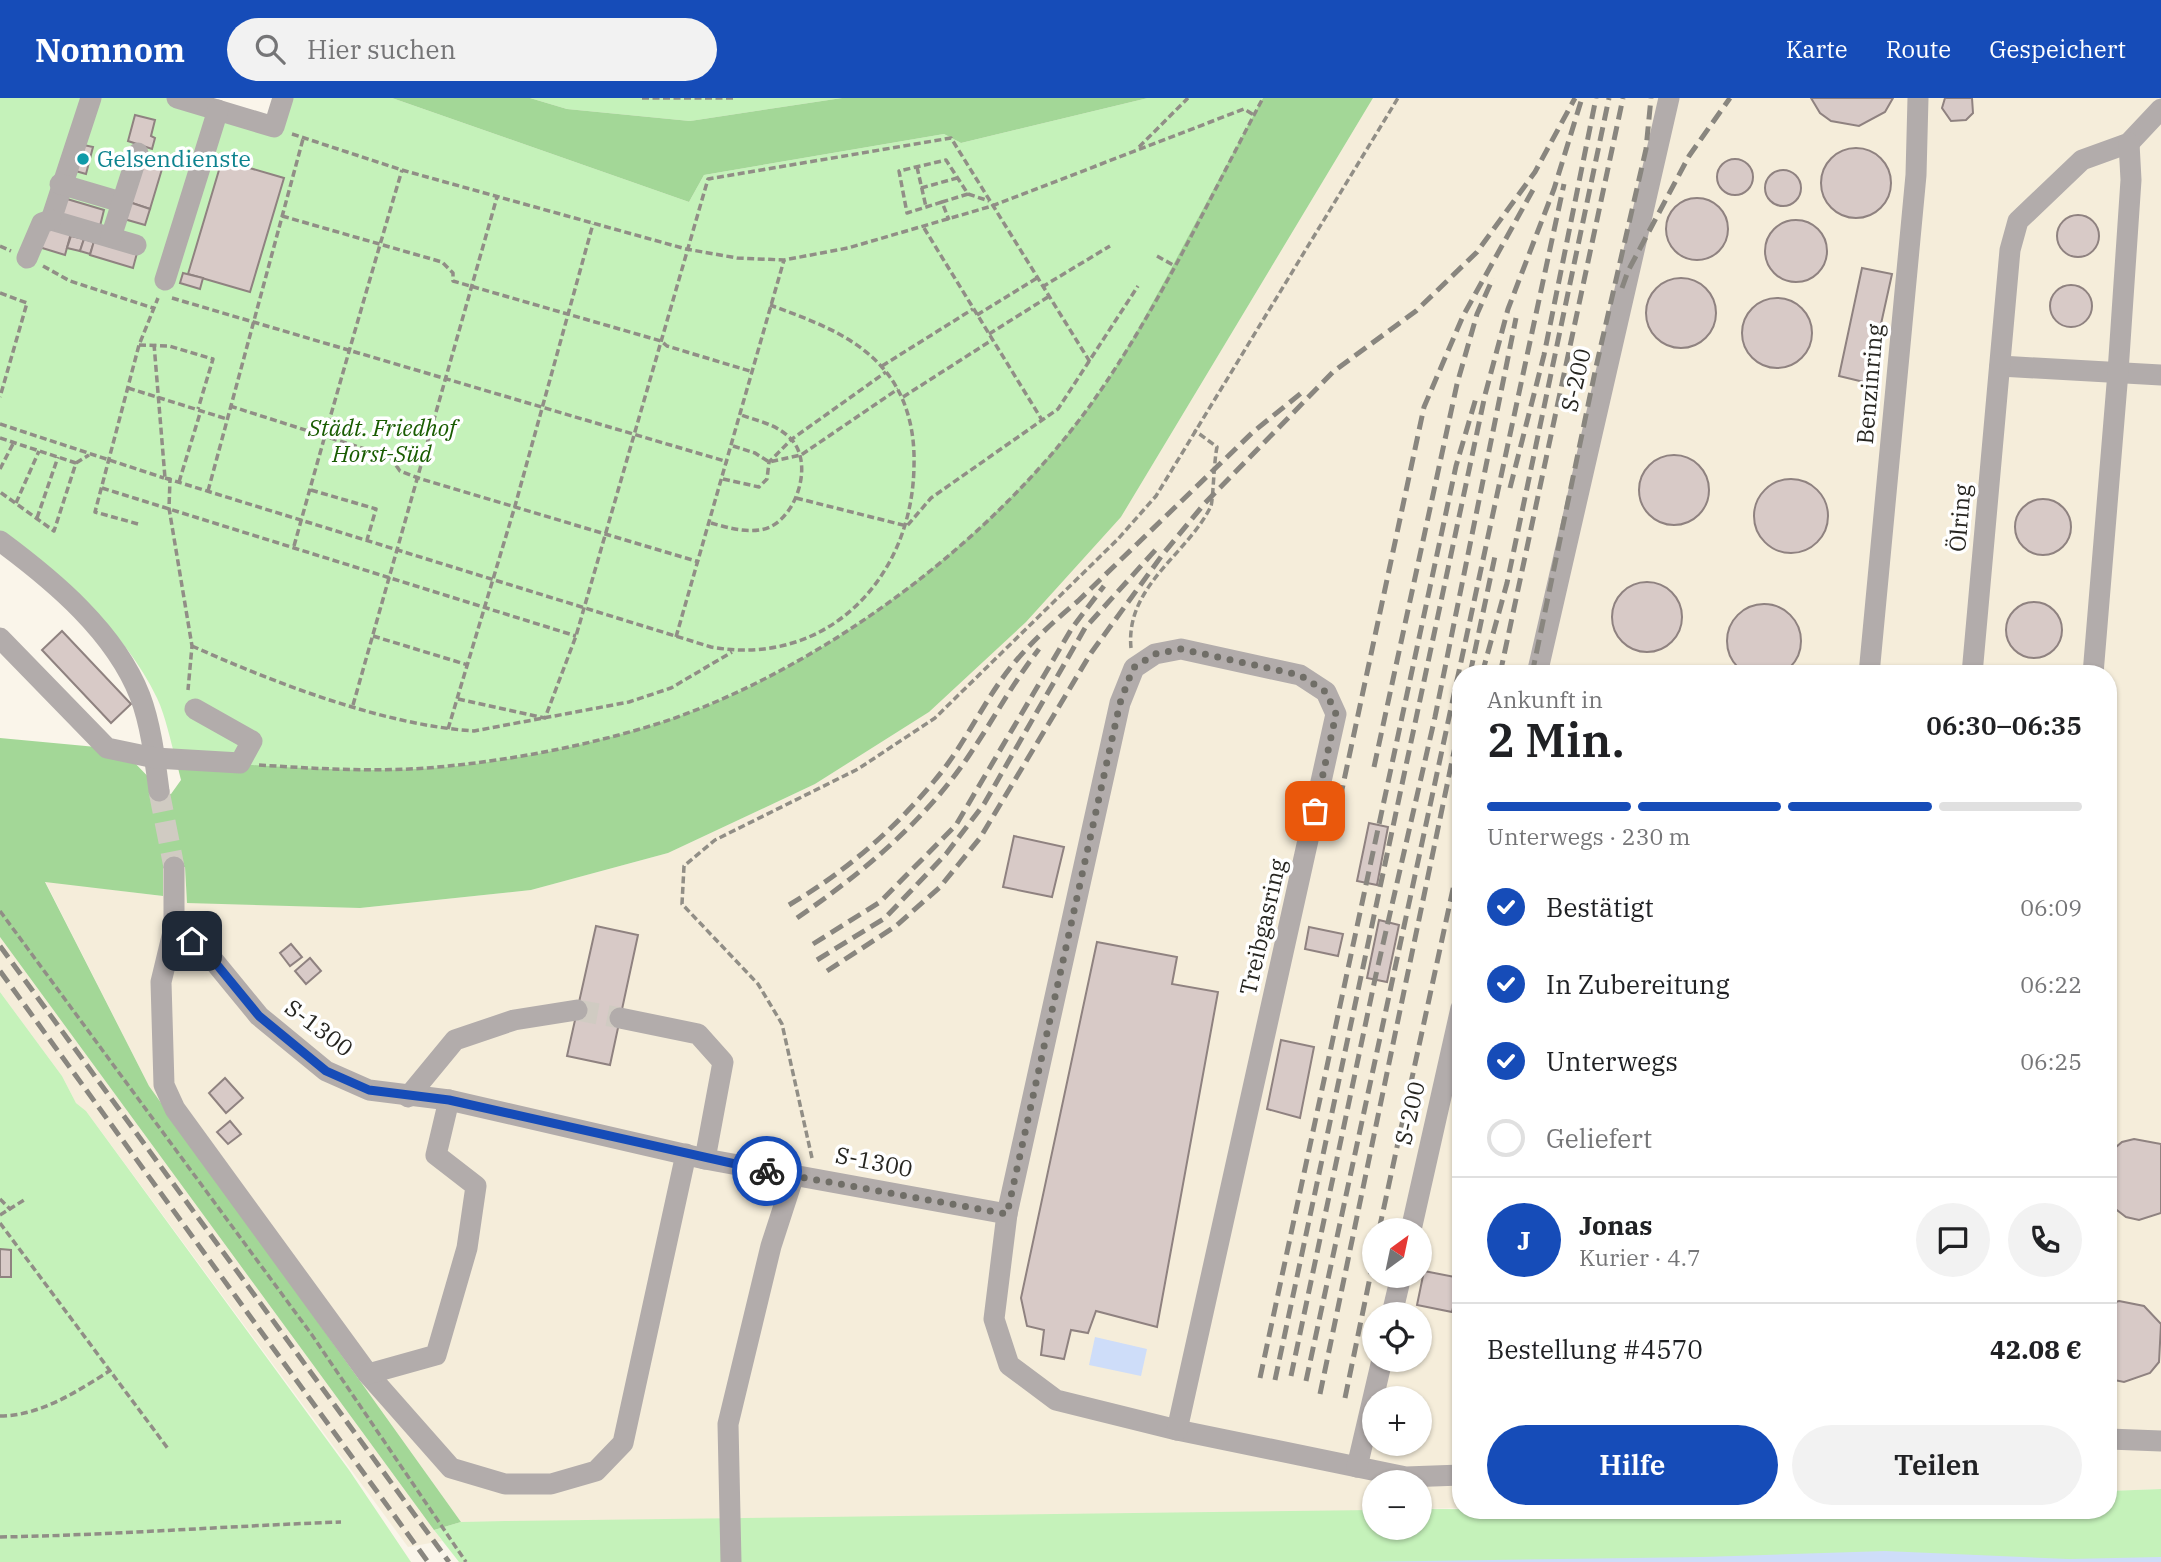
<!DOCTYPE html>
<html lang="de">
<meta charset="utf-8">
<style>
:root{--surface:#fff;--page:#f2f2f2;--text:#202124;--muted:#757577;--line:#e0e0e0;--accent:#164cb8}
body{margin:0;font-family:"IBM Plex Serif",serif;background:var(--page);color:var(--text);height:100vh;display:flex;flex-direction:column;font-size:26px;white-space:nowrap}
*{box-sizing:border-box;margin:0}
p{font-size:23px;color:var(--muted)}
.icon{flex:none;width:38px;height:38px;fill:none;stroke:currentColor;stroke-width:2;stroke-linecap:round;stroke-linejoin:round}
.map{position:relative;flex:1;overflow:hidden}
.sheet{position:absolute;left:1452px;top:567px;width:665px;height:854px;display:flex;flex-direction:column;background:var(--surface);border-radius:28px;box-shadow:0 2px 5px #0004}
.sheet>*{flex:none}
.needle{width:46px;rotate:33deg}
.controls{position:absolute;left:1362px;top:1120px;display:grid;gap:14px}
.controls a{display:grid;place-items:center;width:70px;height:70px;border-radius:50%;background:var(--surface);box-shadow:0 2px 5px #0004;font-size:35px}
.pin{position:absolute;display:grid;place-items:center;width:60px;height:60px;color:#fff;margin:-30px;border-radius:14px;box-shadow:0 4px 10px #0006}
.courier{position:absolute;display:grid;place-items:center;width:70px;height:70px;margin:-35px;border:5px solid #164cb8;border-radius:50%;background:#fff;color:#222;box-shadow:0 2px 9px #0007}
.head em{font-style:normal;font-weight:600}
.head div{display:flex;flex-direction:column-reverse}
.head{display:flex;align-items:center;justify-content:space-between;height:119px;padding:0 35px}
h1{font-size:46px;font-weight:600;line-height:52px}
.bar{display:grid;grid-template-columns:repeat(4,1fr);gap:10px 7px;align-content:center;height:84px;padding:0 35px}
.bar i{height:9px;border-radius:5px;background:var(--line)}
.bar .on{background:var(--accent)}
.bar p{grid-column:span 4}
.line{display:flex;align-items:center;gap:18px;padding:0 35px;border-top:2px solid var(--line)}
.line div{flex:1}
.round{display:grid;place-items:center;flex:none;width:74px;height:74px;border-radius:37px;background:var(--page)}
ol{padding:0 35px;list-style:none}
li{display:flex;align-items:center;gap:21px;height:77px}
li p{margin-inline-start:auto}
li .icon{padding:7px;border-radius:50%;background:var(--accent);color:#fff;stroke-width:4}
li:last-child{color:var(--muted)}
li i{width:38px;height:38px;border:4px solid var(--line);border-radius:50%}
.primary-button{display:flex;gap:14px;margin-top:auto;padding:14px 35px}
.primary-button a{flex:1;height:80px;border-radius:42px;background:var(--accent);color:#fff;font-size:28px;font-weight:600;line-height:80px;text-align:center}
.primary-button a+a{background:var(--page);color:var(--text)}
header{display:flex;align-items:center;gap:42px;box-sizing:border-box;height:98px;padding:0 35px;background:var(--accent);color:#fff}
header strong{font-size:33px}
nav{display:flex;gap:38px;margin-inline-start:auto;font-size:24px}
.search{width:490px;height:63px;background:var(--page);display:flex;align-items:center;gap:18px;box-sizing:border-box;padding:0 24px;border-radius:38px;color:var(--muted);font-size:26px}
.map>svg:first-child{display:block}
.built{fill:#f5edda;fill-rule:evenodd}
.green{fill:#c5f2ba}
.forest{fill:#a3d797}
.water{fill:#ceddf9}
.building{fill:#d8cac7;stroke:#8f8280;stroke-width:2}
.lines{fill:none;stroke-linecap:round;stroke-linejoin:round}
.minor-tunnel{stroke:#d0cbc2;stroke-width:21;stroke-dasharray:21 10;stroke-linecap:butt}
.path{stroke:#918e86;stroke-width:3.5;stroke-dasharray:7 3.5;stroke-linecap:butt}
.minor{stroke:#b2acab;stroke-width:21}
.rail{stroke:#89867f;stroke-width:5;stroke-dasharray:14 7;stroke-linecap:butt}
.done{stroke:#706e67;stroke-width:7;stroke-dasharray:0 12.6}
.route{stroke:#164cb8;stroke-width:9}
.culture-dot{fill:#0f9aa8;stroke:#fff;stroke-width:2.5}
.labels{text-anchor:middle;stroke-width:7;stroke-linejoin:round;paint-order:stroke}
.culture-label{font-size:23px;fill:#0d838f;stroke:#fff;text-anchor:start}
.street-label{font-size:23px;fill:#262520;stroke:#fff}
.park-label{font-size:23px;font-style:italic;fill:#195c01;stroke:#fff}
</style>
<header>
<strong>Nomnom</strong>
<div class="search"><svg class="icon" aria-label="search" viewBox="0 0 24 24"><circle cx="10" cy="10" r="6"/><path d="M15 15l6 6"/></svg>Hier suchen</div>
<nav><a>Karte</a><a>Route</a><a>Gespeichert</a></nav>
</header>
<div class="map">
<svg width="2161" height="1464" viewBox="0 0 2161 1464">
<rect width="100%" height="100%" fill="#faf5ea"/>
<g class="built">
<path d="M1373,0h788v1391l-52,2v-817h-648v834l-42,1v-27h-45v29l-913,11 -312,-436 -104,-205 117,15 1,-28 22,-1 2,35 173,6 171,-18 137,-37 147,-69 114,-72 192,-195zM1374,1132h45v46h-45zM1374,1216h45v46h-45zM1374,1300h45v46h-45z"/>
<polygon points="0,839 442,1443 408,1449 86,1013 76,1005 62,978 0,894"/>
</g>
<g class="green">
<path d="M0,0h177l96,29 10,-29h109l297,104 15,-27 240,-41 17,9 187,-45h115c-53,100 -103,211 -170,303 -97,134 -265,265 -422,318 -68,23 -152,41 -224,48 -90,8 -181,-1 -271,-7 -6,-20 -10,-43 -19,-62 -33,-70 -97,-120 -157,-166z"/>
<polygon points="530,0 842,0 690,23 567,11"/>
<polygon points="0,894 62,978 76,1005 86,1013 349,1372 411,1464 0,1464"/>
<polygon points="2161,1391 2161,1464 459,1464 434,1432 461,1424 505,1423 1374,1412 1374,1430 1419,1430 1419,1411 2109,1412 2109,1393"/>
</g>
<g class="forest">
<polygon points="392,0 530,0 567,11 690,23 842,0 1148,0 961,45 944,36 704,77 689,104"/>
<path d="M1263,0h110l-252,419 -95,105 -97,90 -114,72 -147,69 -137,37 -171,18 -173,-5 -2,-36 -22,1v28l-118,-14 104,204 312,436 -27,8 -434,-593v-199l107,10 22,9 36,37h6l10,-14 -5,-20c90,5 180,15 271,7 71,-7 156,-25 224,-48 157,-53 325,-184 422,-318 30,-41 53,-87 78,-132 30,-57 61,-114 92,-171z"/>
</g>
<g class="water">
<polygon points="1095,1239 1147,1251 1141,1278 1089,1267"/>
<polygon points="1885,1453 2069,1461 2161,1459 2161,1464 1355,1464 1703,1459"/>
</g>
<g class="building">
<polygon points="1811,0 1893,0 1885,14 1859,28 1831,23 1820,15"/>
<polygon points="1945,0 1972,0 1973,15 1966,22 1951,23 1942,10"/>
<polygon points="135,17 155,22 151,38 155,40 152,51 128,43"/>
<polygon points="79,46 93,49 86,76 72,72"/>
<circle cx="1856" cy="85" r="35"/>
<circle cx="1735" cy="79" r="18"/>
<polygon points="222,62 284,80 250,194 188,176"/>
<polygon points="141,64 162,71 150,111 129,104"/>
<circle cx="1783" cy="90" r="18"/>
<circle cx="1697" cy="131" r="31"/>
<polygon points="67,101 104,112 100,128 62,117"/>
<polygon points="129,104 150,111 145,127 124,121"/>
<circle cx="2078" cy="138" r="21"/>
<circle cx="1796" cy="153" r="31"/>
<polygon points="45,128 71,135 65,157 39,149"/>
<polygon points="71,138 84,141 80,153 67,150"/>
<polygon points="84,141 94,144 90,156 80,153"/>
<polygon points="94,143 137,155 133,170 90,157"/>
<polygon points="1862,170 1892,176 1868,285 1839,278"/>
<polygon points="183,175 203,180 200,191 180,185"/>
<circle cx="1681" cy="215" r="35"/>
<circle cx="2071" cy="208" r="21"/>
<circle cx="1777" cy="235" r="35"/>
<circle cx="1674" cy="392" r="35"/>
<circle cx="1791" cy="418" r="37"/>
<circle cx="2043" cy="429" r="28"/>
<circle cx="1647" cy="519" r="35"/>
<circle cx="2034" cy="532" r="28"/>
<circle cx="1764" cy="543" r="37"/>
<polygon points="62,533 131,606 111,625 42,552"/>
<polygon points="1369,725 1388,729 1377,787 1357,783"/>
<polygon points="1014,738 1064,749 1052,799 1003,789"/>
<polygon points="1379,822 1399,827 1387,884 1367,880"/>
<polygon points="596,828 638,837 610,967 567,958"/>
<polygon points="1309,829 1343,836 1338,858 1305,851"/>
<polygon points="1097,844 1177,859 1172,886 1218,894 1157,1229 1096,1213 1088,1235 1071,1232 1064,1261 1041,1257 1044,1232 1027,1228 1021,1200"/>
<polygon points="291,846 302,859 290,868 280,855"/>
<polygon points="310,860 321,873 306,886 295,873"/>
<polygon points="1281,942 1314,949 1300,1020 1267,1011"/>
<polygon points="225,980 243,1000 226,1015 209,995"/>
<polygon points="230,1023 241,1036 228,1046 217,1034"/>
<polygon points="2134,1041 2161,1046 2161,1115 2139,1122 2126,1119 2109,1106 2109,1055 2122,1044"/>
<polygon points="0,1151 11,1152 11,1179 0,1179"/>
<polygon points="1424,1173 1460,1180 1452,1214 1417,1207"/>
<polygon points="2119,1203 2144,1208 2161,1226 2159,1264 2150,1275 2124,1284 2109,1281 2109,1206"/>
</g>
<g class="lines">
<g class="minor-tunnel">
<polyline points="159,693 174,769"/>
<polyline points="577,912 620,920"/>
</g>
<g class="path">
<polyline points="642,0 736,0"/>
<polyline points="292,36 402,72 686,151 737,160 784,162 848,150 992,108 1244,11 1254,17"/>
<polyline points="1139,49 1188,0"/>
<polyline points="917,69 926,109"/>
<polyline points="921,90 957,80"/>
<polyline points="968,96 989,103"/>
<polyline points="942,104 907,115 899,73 946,62 968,96 942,104 949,122"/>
<polyline points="282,118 442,164 453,175 453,183 661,243 667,248 753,274"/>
<polyline points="924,130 1042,322"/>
<polyline points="0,148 11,153"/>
<polyline points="1157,158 1173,167"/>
<polyline points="43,168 70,183 153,210"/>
<polyline points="1042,189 1110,148"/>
<polyline points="0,195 27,205 0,299"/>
<polyline points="172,200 728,364"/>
<polyline points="977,217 1037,180"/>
<polyline points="989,236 1048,199"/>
<polyline points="154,246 165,380 170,381 169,410 192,548 188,592"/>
<polyline points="139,247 169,248 213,261 198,311"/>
<polyline points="882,268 973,211"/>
<polyline points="128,290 227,321"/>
<polyline points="903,299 992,242"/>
<polyline points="230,308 390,359 400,373 418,380 699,464"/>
<polyline points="0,326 164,380"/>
<polyline points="0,340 76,365 54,433 0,394"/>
<polyline points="733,348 755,355 769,364 801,357 898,291"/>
<polyline points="76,365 89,357"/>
<polyline points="0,371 14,344"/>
<path d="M165,380l546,169c117,21 202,-70 203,-182 1,-36 -8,-72 -33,-99 -29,-32 -71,-46 -111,-61"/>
<polyline points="723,381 759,389 767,381 769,364 792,341 886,274"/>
<polyline points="179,384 201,312"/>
<polyline points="102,390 576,538"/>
<polyline points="311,392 376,411 367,442"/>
<polyline points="208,393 303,41"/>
<polyline points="796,400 907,428 931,400 1058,311 1138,188"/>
<polyline points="16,405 39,353"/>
<polyline points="37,420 58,359"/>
<path d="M711,425c18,5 41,12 59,4 28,-13 44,-66 20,-89 -14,-14 -32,-17 -49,-23"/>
<polyline points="138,426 95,414 139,247 158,200"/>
<path d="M294,448c35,-126 71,-251 108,-376"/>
<polyline points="373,538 468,567"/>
<polyline points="676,539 784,162"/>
<path d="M192,548c83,37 191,79 282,85l155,-29 42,-14 61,-36"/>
<path d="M1131,550c-6,-62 57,-94 80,-142 2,-5 3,-46 6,-59l-23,-17"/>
<polyline points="458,601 545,620 576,538 708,81 951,40 1090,264"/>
<polyline points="353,607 497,99"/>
<polyline points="448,631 515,408 593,126"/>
<path d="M259,667c63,4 127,8 189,1 72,-7 156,-24 224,-47 158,-56 325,-182 422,-319 66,-94 115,-201 169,-302"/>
<polyline points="0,813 312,1237 466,1464"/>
<polyline points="812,1060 782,926 758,886 682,806 684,768 715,742 858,671 935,620 1118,441 1156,398 1398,0"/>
<polyline points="0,1101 11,1112"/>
<polyline points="0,1117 24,1102"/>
<polyline points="0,1125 169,1352"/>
<path d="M0,1318c40,0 78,-25 111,-46"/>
<path d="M0,1439c114,-2 227,-11 341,-15"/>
</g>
<g class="minor">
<polyline points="91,0 51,122 136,147"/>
<polyline points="177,0 274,29 283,0"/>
<polyline points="60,86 121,104"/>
<polyline points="111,139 138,55"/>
<polyline points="27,160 42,125 51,122"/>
<polyline points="165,182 218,12"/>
<polyline points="2000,268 2161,277"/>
<path d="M0,443c54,40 115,91 140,155 11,29 15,64 19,95"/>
<polyline points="0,540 107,650 155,660 240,665 252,643 195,611"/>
<polyline points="1537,576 1669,0"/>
<polyline points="1869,576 1916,77 1918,0"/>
<polyline points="1972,576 2010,152 2018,123 2082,62 2129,45 2161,11"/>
<polyline points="2093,576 2118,274 2131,82 2129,45"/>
<polyline points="174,769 174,830 161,884 164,987 175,1011 368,1276 451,1370 505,1386 551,1386 596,1373 623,1345 686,1056"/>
<polyline points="174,830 209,857 259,918 326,973 369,992 449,1002 705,1061 1007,1116 994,1221 1009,1267 1056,1302 1177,1332 1406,1379 1461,1377"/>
<polyline points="620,920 698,936 723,964 705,1061"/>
<polyline points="408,999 455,942 514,922 577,912"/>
<polyline points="1007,1116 1120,605 1134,570 1155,556 1181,551 1300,577 1326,594 1336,616 1177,1332"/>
<polyline points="1411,1132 1461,910"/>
<polyline points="1392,1216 1401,1178"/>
<polyline points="368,1276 436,1257 467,1150 476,1088 436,1057 449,1002"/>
<polyline points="2109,1341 2161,1343"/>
<polyline points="1357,1369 1382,1262"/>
<polyline points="731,1464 728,1326 771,1148 794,1077"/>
</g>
<g class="rail">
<polyline points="1622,190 1628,173 1689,58 1730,0"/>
<polyline points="1510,390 1544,257 1596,0"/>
<polyline points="1470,576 1495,458"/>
<polyline points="1482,576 1507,485 1609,0"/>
<polyline points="1500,576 1623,0"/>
<polyline points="1532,576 1596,269 1646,51 1651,0"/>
<polyline points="1374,669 1457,286 1477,216 1493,180"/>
<polyline points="1340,701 1424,309 1463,218 1534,90"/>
<path d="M789,807c56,-33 105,-75 146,-125 29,-34 47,-76 75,-112 20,-25 44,-47 68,-67l175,-169 52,-42"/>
<path d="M797,820c65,-45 126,-95 171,-161 24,-35 44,-73 71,-108"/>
<polyline points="813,846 880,804 956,727 1072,530 1104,488"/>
<polyline points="0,848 449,1464"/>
<polyline points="817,862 885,820 946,756 984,706 1085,530 1159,448"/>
<polyline points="0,873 428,1464"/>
<polyline points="827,873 896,828 940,789 980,740 1091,555 1163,456 1205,405 1334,273 1416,213 1477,154 1535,74 1575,0"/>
<polyline points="1379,1132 1461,754"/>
<polyline points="1291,1278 1375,881 1435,619 1516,220"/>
<polyline points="1260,1280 1456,368 1476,300"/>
<polyline points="1275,1282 1485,297 1508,211 1554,91 1582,0"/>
<polyline points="1306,1283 1564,86"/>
<polyline points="1320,1296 1461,620"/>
<polyline points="1345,1300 1374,1160"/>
</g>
</g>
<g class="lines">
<polyline class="done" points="767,1073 1007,1116 1120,605 1133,570 1155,556 1181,551 1300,577 1326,594 1336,616 1315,713"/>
<polyline class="route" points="192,843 209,857 259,918 326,973 369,992 449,1002 767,1073"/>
</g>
<circle class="culture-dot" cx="83" cy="61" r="7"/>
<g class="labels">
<g class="culture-label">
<text x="97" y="69">Gelsendienste</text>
</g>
<g class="street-label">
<text transform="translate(1576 282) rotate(-77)" y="8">S-200</text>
<text transform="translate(1870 286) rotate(-85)" y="8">Benzinring</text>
<text transform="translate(1960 420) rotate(-85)" y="8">Ölring</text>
<text transform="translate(1263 829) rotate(-77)" y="8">Treibgasring</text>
<text transform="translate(319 930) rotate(37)" y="8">S-1300</text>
<text transform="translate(1410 1015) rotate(-77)" y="8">S-200</text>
<text transform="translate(874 1064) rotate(11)" y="8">S-1300</text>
</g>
<g class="park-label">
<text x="382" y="338">Städt. Friedhof<tspan x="382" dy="26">Horst-Süd</tspan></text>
</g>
</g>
</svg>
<div class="controls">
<a><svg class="needle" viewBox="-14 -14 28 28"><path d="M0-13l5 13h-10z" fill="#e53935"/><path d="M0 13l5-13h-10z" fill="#757577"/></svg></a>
<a><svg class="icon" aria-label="locate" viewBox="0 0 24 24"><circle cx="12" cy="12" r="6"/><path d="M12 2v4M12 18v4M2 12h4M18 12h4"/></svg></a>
<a>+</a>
<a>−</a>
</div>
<div class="pin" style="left:1315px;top:713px;background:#ea580c"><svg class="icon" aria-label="bag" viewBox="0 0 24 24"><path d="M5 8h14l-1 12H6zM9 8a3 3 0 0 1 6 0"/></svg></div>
<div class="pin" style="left:192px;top:843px;background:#1f2937"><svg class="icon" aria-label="home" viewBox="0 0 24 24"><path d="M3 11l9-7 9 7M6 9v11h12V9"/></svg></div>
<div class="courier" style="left:767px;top:1073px"><svg class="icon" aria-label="bike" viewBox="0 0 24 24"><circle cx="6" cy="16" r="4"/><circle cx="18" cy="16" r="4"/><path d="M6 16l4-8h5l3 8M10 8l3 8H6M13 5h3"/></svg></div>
<section class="sheet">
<div class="head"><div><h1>2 Min.</h1><p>Ankunft in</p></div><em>06:30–06:35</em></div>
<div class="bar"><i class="on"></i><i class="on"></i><i class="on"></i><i></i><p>Unterwegs · 230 m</p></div>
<ol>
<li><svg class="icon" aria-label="check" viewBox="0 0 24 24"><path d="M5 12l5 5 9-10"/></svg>Bestätigt<p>06:09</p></li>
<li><svg class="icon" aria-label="check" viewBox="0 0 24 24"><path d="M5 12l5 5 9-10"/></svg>In Zubereitung<p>06:22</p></li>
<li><svg class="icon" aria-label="check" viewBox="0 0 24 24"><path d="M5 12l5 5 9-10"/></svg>Unterwegs<p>06:25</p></li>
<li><i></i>Geliefert</li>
</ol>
<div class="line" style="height:126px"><b class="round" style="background:var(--accent);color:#fff">J</b><div><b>Jonas</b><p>Kurier · 4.7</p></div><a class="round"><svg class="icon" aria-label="chat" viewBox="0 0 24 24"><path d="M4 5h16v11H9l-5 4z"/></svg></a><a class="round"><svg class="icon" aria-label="phone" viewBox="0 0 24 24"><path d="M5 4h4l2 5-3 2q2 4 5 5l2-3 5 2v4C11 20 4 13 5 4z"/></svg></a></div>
<div class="line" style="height:91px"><div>Bestellung #4570</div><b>42.08 €</b></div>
<div class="primary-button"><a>Hilfe</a><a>Teilen</a></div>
</section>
</div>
